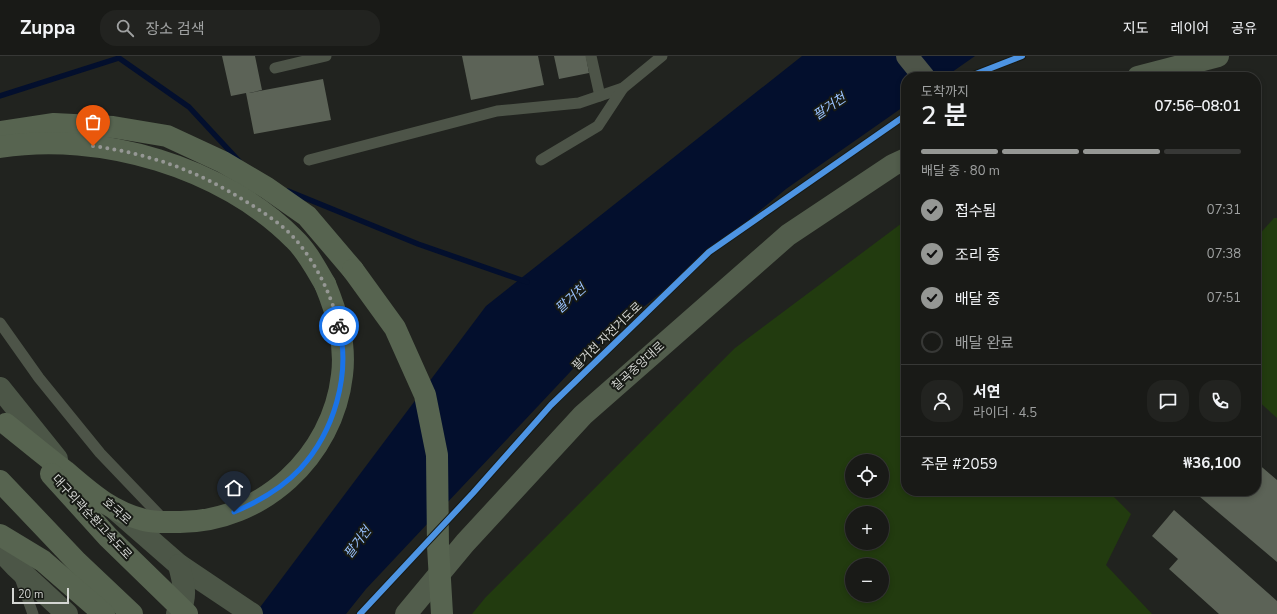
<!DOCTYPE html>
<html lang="ko">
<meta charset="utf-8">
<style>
:root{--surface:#191a17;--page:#222320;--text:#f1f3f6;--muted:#9fa1a1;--line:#373836;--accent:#959794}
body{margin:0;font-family:"Nunito Sans","Noto Sans KR",sans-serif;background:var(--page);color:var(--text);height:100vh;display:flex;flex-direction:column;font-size:15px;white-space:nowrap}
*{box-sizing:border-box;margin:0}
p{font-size:13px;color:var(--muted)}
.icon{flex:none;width:22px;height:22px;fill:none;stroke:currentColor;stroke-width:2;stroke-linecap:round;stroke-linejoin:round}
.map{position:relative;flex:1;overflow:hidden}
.side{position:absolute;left:901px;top:16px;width:360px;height:424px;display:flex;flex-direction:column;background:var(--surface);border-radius:16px;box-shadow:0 2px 6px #0003,0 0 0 1px var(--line)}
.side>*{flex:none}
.buttons{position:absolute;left:845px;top:398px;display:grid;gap:8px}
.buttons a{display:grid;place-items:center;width:44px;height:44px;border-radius:50%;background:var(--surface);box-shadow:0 2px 6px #0003,0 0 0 1px var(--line);font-size:20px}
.scale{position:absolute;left:12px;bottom:10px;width:57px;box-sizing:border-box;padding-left:4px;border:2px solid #d4d6d3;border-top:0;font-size:11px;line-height:14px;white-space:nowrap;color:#d4d6d3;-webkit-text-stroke:3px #171a15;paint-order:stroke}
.pin{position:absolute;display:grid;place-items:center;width:34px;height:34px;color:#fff;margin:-41px -17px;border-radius:50% 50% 50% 0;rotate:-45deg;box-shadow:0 0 4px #0007}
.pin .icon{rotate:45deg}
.courier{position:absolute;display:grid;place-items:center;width:40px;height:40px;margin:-20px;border:3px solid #1a73e8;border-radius:50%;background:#fff;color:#222;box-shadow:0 1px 5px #0007}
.head em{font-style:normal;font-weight:600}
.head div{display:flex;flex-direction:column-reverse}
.head{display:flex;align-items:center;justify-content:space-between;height:68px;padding:0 20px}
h1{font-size:26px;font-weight:600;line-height:30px}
.bar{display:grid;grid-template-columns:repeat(4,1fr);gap:6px 4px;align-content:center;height:48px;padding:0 20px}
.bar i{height:5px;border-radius:3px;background:var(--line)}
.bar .active{background:var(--accent)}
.bar p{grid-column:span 4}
.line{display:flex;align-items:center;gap:10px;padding:0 20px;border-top:1px solid var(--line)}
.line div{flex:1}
.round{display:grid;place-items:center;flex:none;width:42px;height:42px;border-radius:16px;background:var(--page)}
ol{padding:0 20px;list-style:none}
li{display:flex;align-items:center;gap:12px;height:44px}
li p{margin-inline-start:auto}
li .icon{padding:4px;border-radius:50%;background:var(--accent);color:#111;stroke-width:4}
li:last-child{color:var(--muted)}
li i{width:22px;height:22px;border:2px solid var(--line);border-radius:50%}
header{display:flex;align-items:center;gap:24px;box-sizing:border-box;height:56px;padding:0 20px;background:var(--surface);border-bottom:1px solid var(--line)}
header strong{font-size:19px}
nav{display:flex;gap:22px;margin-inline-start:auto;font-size:14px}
.search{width:280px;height:36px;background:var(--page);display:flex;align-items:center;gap:10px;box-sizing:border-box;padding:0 14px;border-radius:16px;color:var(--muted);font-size:15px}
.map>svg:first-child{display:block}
.green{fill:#223b0f;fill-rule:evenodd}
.water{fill:#030f2d}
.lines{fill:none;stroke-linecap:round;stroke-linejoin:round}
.stream{stroke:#030f2d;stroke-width:5.5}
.building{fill:#5c6357}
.service{stroke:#4d5448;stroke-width:11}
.minor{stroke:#4d5448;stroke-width:22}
.secondary{stroke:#4c5647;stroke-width:22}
.primary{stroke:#525d4c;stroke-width:22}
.motorway{stroke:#576450;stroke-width:22}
.motorway-bridge{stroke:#576450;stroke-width:22}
.cycleway-casing{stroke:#171a15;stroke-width:8}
.cycleway{stroke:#4d94e3;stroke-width:6}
.done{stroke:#959794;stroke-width:4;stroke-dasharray:0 7.2}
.route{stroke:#1a73e8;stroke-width:5}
.labels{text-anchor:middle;stroke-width:4;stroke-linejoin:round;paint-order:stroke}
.street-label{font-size:12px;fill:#d4d6d3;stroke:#171a15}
.water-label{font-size:13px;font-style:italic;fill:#99c1fd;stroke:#171a15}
</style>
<header>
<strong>Zuppa</strong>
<div class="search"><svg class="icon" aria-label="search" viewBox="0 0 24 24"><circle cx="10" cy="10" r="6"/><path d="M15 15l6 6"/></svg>장소 검색</div>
<nav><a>지도</a><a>레이어</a><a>공유</a></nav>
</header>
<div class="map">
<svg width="1277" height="558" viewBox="0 0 1277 558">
<rect width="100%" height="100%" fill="#21231f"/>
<g class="green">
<polygon points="1274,162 1277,162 1277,362 1256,343 1256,182"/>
<path d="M906,164v271h202l23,23 -25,51 46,49h-680l13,-16 250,-250zM852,405h30v30h-30zM852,457h30v30h-30zM852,509h30v30h-30z"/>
</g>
<polygon class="water" points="802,0 975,0 945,21 906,21 906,49 786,133 587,298 366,533 346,558 255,558 486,250"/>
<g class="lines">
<g class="stream">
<polyline points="0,40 119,2 189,51 239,105"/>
<polyline points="288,135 418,188 527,226"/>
</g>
</g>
<g class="building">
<polygon points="222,0 255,0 262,34 249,37 323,23 331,64 254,78 246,37 231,40"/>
<polygon points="462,0 538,0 544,29 471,44"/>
<polygon points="554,0 586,0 589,17 559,23"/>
<polygon points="1256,406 1277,424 1277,506 1193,435 1256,435"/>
<polygon points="1174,454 1277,545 1277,558 1219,558 1169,513 1178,503 1152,480"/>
</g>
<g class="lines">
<g class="service">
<polyline points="591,0 600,40"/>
<polyline points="275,12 326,0"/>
<polyline points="309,104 497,55 579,47 623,32"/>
<polyline points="541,104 598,70 623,32 662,0"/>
<polyline points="0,267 39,322 100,397 165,465"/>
<polyline points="19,519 33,558"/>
</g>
<polyline class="minor" points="907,0 924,21"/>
<g class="secondary">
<polyline points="0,332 57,403"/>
<polyline points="116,454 179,509 252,558"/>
<polyline points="0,494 16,511 67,558"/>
<path d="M177,558c12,-16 6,-32 2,-49"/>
</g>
<g class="primary">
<polyline points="1138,21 1218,0"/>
<polyline points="406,558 465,487 583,359 788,179 893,109 906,103"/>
</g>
<g class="motorway">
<polyline points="0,76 54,68 113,71 167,80 223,106 267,132 307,160 353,214"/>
<path d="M0,91c100,-16 223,20 294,92 13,12 22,30 31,45"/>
<polyline points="0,425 77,506 132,558"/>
<polyline points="0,479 43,505 104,558"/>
</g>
<g class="motorway-bridge">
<polyline points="353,214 395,272 425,339 437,399 438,490 442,558"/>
<path d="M6,368c20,16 39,32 59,47 26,22 45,40 79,49 11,3 24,2 36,2 82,0 153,-66 162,-147 4,-32 -5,-62 -17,-91"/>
<polyline points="51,418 108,481 187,558"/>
</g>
<g class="cycleway-casing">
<g id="cycleway">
<polyline points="968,21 1022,0"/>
<polyline points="360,558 473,437 551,349 709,196 906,59"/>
</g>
</g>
<use href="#cycleway" class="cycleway"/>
</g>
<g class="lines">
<path class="done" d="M93,90c57,8 103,24 152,55 18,11 37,23 51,39 21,25 35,54 43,86"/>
<path class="route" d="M234,456c24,-10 48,-24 66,-43 34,-37 51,-94 39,-143"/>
</g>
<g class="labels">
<g class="street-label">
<text transform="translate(607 280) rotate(-44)" y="4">팔거천 자전거도로</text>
<text transform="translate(638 310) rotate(-42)" y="4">칠곡중앙대로</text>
<text transform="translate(117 455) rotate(41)" y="4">호국로</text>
<text transform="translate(92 461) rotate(47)" y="4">대구외곽순환고속도로</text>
</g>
<g class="water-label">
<text transform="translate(829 50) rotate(-34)" y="5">팔거천</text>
<text transform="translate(570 242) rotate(-42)" y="5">팔거천</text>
<text transform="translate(357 486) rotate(-53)" y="5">팔거천</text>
</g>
</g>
</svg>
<div class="buttons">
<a><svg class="icon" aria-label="locate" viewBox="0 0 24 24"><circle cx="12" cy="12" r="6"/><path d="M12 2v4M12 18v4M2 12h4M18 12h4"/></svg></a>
<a>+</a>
<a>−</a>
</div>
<div class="scale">20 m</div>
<div class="pin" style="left:93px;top:90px;background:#ea580c"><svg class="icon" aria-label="bag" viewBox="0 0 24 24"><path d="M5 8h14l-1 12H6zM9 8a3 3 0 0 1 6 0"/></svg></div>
<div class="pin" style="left:234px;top:456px;background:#1f2937"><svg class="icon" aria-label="home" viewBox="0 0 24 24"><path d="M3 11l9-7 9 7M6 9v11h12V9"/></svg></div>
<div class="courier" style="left:339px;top:270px"><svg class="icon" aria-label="bike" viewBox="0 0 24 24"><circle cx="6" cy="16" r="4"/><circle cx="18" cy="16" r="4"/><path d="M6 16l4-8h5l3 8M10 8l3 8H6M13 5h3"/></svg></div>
<section class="side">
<div class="head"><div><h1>2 분</h1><p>도착까지</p></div><em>07:56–08:01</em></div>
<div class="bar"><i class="active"></i><i class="active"></i><i class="active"></i><i></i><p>배달 중 · 80 m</p></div>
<ol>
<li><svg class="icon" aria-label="check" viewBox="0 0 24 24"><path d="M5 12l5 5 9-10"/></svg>접수됨<p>07:31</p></li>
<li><svg class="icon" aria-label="check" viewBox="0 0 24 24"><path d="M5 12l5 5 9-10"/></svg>조리 중<p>07:38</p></li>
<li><svg class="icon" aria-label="check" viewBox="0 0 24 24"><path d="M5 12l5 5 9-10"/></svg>배달 중<p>07:51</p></li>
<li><i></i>배달 완료</li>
</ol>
<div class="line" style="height:72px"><a class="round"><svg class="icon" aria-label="person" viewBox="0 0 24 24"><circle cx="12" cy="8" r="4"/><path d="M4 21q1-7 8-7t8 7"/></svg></a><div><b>서연</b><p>라이더 · 4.5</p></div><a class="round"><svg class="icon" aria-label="chat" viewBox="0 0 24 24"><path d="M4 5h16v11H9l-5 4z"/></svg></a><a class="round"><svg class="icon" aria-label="phone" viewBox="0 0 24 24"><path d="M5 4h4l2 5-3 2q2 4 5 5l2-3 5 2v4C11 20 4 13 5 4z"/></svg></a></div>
<div class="line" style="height:52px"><div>주문 #2059</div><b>₩36,100</b></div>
</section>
</div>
